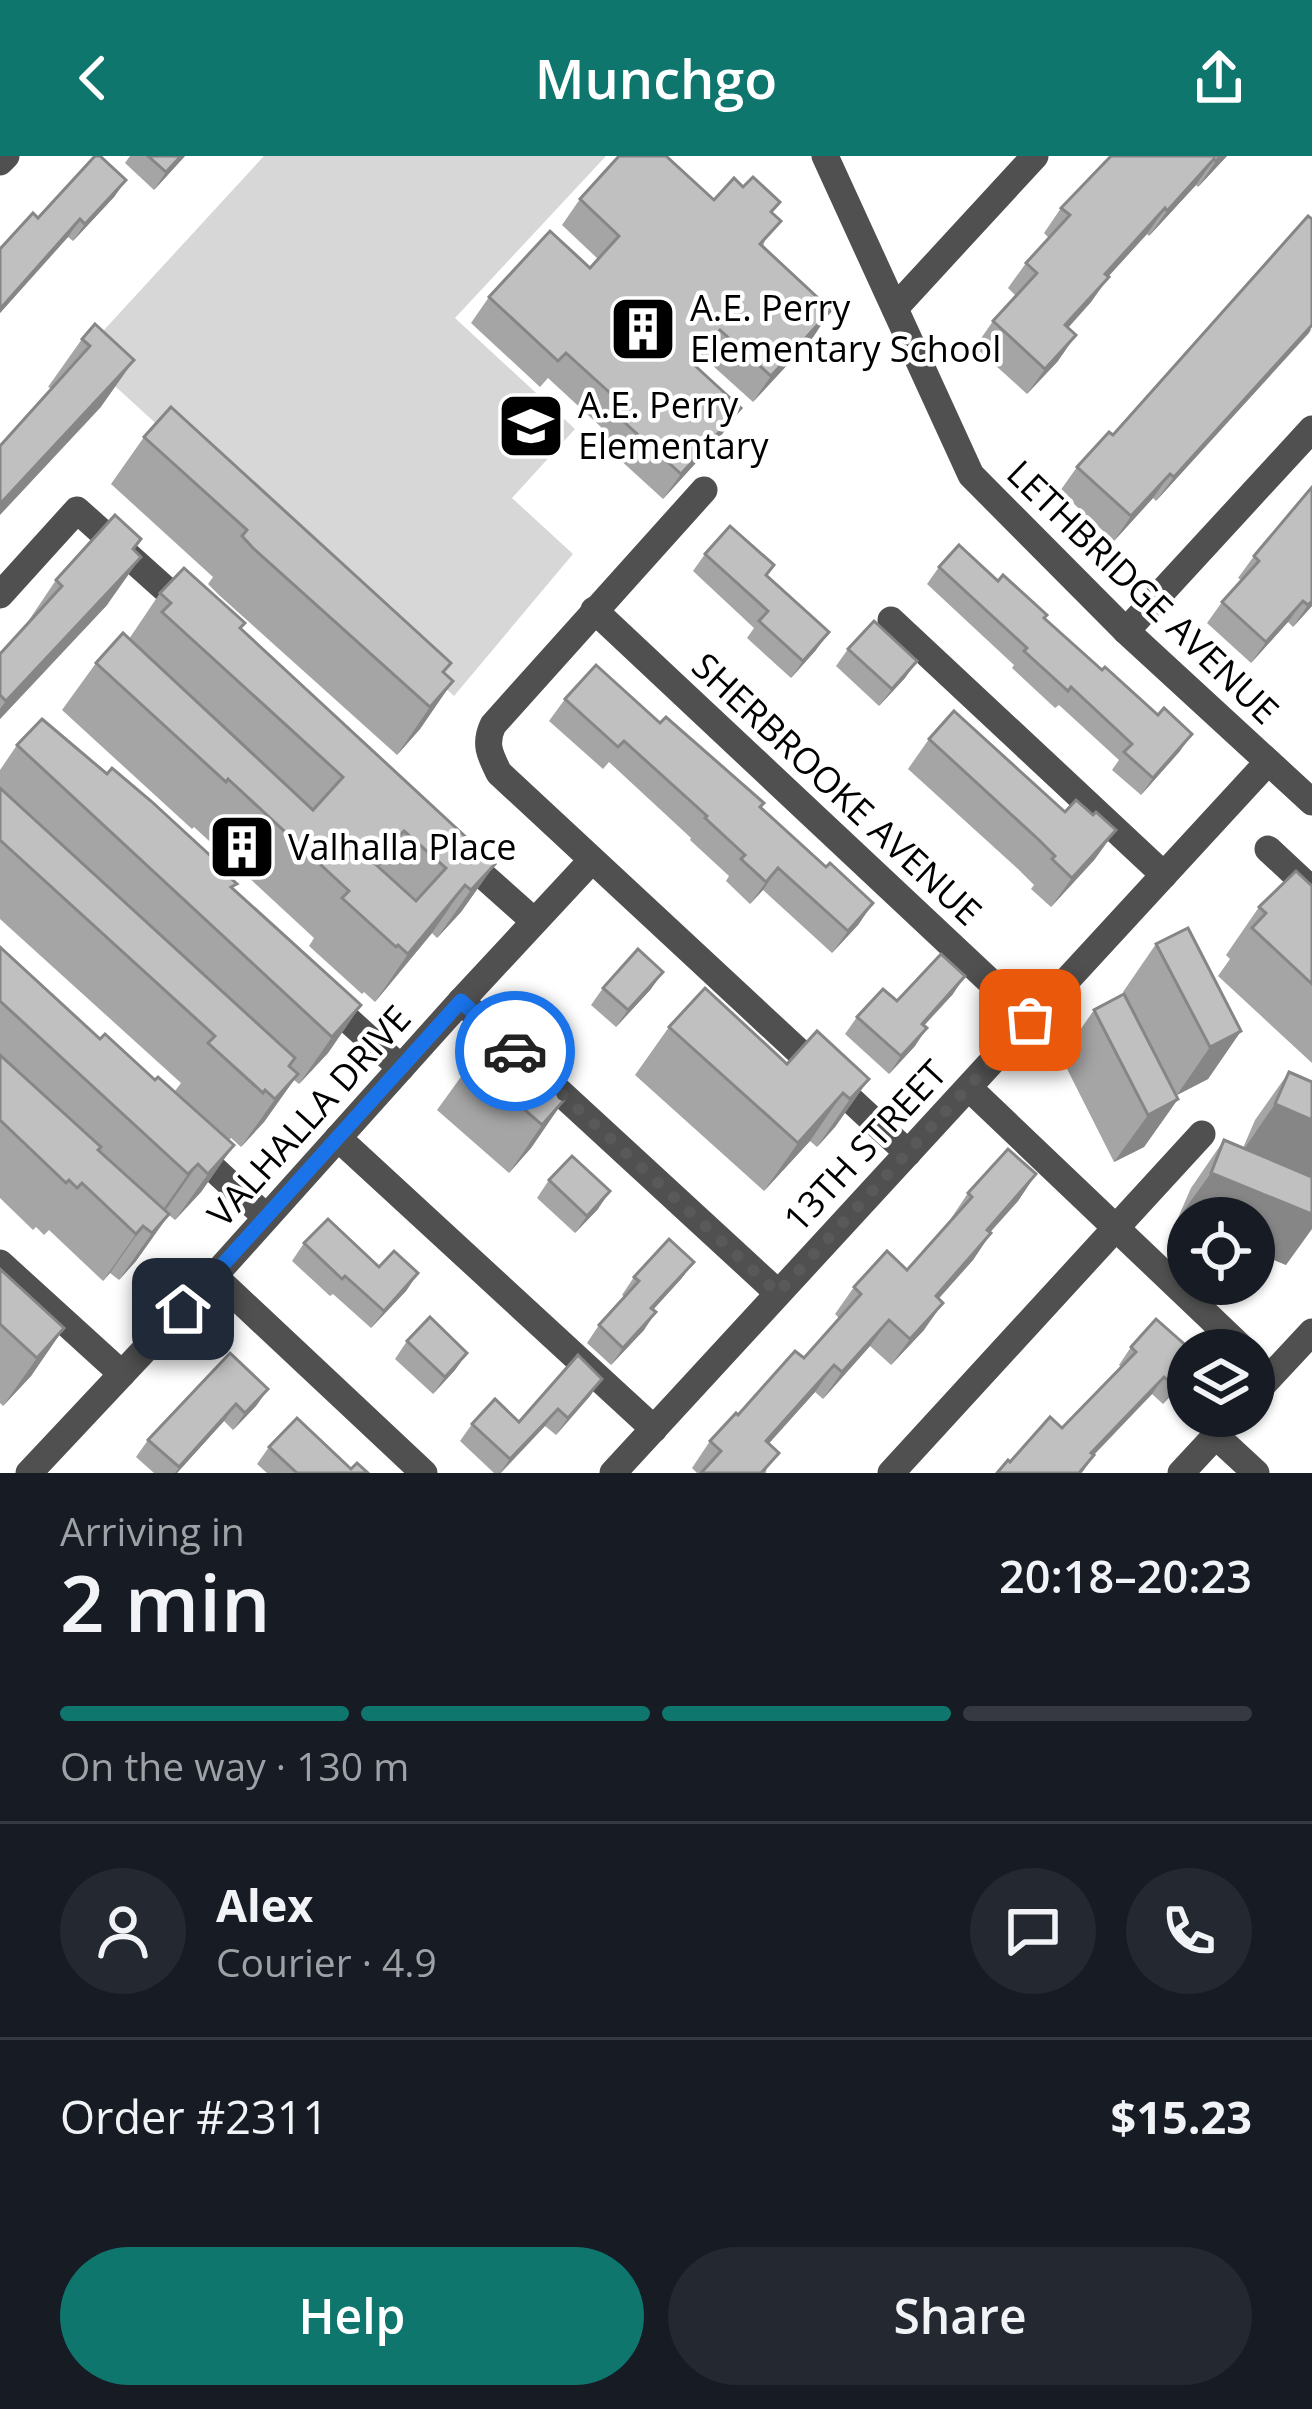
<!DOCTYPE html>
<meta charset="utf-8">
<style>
:root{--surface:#171b24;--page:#242831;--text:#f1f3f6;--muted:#9ea1a6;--line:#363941;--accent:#0f766e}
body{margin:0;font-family:"Open Sans",sans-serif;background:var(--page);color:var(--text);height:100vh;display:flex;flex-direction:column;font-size:45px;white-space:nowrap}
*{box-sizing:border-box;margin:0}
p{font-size:39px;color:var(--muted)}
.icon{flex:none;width:66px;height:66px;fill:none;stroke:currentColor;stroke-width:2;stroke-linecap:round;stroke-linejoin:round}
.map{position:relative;height:1317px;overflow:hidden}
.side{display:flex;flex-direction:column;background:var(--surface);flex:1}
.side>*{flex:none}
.buttons{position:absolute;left:1167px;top:1041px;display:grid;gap:24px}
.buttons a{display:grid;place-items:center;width:108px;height:108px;border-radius:50%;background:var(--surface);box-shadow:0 3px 9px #0004;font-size:60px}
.pin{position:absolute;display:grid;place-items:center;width:102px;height:102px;color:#fff;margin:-51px;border-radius:24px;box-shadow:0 6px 18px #0006}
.courier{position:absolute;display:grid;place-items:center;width:120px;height:120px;margin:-60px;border:9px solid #1a73e8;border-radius:50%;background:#fff;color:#222;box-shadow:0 3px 15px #0007}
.summary em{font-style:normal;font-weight:600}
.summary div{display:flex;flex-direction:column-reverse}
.summary{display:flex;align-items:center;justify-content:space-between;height:204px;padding:0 60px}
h1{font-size:78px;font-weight:600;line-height:90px}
.bar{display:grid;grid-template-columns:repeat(4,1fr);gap:18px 12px;align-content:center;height:144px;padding:0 60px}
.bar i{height:15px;border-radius:9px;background:var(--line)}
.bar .current{background:var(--accent)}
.bar p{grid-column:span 4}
.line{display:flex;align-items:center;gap:30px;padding:0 60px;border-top:3px solid var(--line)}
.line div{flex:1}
.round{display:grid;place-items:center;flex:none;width:126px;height:126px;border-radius:63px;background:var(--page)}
.action{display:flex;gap:24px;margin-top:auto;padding:24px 60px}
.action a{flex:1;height:138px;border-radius:72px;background:var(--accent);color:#fff;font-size:48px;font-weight:600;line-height:138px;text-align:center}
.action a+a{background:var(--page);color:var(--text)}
header{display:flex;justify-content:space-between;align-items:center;height:156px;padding:0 60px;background:var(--accent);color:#fff;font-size:54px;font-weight:600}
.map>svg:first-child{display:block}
.green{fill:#d7d7d7}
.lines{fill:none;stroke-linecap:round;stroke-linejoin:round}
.minor{stroke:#505050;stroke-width:27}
.wall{fill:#a5a5a5}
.shaded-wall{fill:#868686}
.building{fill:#c0c0c0;stroke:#868686;stroke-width:3;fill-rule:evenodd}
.done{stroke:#595959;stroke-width:12;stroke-dasharray:0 21.6}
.route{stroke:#1a73e8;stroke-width:15}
.labels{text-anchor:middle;stroke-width:9;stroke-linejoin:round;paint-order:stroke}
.poi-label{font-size:36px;fill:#000;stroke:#fff;text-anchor:start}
.street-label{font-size:36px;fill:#000;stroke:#fff}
</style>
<header><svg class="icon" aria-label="back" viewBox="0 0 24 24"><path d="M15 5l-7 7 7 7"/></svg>Munchgo<svg class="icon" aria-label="share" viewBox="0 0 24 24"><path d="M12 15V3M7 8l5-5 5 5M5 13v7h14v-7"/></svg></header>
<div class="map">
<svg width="1312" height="1317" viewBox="0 0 1312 1317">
<rect width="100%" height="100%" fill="#fff"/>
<polygon class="green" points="264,0 606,0 455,162 575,273 512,342 573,398 454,540 81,199"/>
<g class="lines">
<g class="minor">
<polyline points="825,0 971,319 1126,475 1312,646"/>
<polyline points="0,6 6,0"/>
<polyline points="895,152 1035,0"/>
<path d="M704,334l-211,235c-9,19 -3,30 6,48l409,380"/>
<polyline points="0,439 77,354 192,457"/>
<polyline points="594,454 1031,864"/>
<polyline points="891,464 1164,719"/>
<polyline points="1126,475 1312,273"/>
<polyline points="1268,693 1312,734"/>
<polyline points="461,700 534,765"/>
<polyline points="324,842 401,912"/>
<polyline points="461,845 778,1137"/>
<polyline points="969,932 1244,1194"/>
<polyline points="338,982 654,1273"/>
<polyline points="190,991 266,1061"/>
<polyline points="0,1107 122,1218"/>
<polyline points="214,1120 424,1317"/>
<polyline points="1254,1238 1312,1176"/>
<polyline points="1216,1280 1256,1317"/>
<polyline points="29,1317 214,1120 461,845 592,704"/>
<polyline points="613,1317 1268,606"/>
<polyline points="891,1317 1202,978"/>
<polyline points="1181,1317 1234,1260"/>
</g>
</g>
<g class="wall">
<polygon points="130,0 185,0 154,34 125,7"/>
<polygon points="1111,0 1227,0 1198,31 1196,29 1149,80 1147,78 1108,120 1091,146 1068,172 1058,205 1027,238 975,191 993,165 1016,140 1008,132 1026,107 1049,82 1044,77 1061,52"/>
<polygon points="126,24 114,41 73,85 68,81 0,157 0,93 38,62"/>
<polygon points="580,43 714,44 772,57 763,91 814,180 753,246 702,200 694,208 723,277 663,343 594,280 601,271 548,222 540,231 471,167 489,141 590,112 598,103 562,69"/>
<polygon points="1312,173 1156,345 1153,342 1114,385 1060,335 1077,311 1113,279"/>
<polygon points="82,183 134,204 100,252 48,231"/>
<polygon points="144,281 453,525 420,573 397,599 220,440 208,428 213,421 111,328"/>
<polygon points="141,383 134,394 107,449 0,563 0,498 23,473 56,424"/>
<polygon points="705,398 767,420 816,494 791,522 747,482 754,472 693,415"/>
<polygon points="1254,400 1312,450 1293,471 1288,466 1251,507 1207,467 1222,446 1241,424 1238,422"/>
<polygon points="939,411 998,425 1044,462 1180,595 1141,639 1112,614 1119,604 1059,549 1055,552 1012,512 1014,509 927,428"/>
<polygon points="160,437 241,473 495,708 461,756 437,782 432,777 375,846 364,836 362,838 309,790 314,782 194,671 192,673 62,554 96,507 129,483"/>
<polygon points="848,493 905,522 879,550 836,510"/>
<polygon points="565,543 660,567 761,652 826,711 873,747 858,769 832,797 763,734 750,748 726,725 729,720 690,684 691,682 609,606 603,613 549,565"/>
<polygon points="929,583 1095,703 1051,751 1031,733 1034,729 1018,713 908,613"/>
<polygon points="17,589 107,618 225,718 233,733 361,849 328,897 299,928 294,924 264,966 241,991 231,982 229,984 175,935 181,927 0,763 0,614"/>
<polygon points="1312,730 1312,907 1218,820 1230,803 1226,799 1259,751"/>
<polygon points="1156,788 1241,875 1208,923 1177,939 1132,852 1178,943 1144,991 1114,1006 1061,901 1094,854 1124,838 1123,836"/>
<polygon points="0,791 100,883 155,924 234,989 201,1036 175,1064 169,1059 136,1105 119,1124 110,1117 103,1125 49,1074 44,1079 36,1071 33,1074 0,1042"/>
<polygon points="603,832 651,833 616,871 591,849"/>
<polygon points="953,838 924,869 915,890 889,918 845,878 857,861 897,845"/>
<polygon points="669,871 787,908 869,923 835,971 817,991 810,985 764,1035 635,919"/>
<polygon points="471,907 564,944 531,992 509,1017 437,954"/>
<polygon points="1289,916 1286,1109 1188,1062 1188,1069 1177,1064 1191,1032 1224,984 1243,992 1255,964"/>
<polygon points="1036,1018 1018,1045 990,1076 991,1077 973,1104 938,1143 924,1174 891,1209 870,1190 823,1243 815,1236 769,1287 766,1317 697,1317 692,1312 710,1285 804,1202 839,1162 835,1158 854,1131 907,1114 951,1065 950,1064 968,1037"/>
<polygon points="549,1024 598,1053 575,1077 537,1042"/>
<polygon points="304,1087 379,1111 418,1117 406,1135 371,1172 333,1138 330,1140 292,1105"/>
<polygon points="694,1106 681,1123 653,1154 644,1174 611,1209 587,1187 599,1169 625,1141 622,1139 634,1121"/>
<polygon points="0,1113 64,1172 31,1220 3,1250 0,1247"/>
<polygon points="407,1185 467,1197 455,1214 433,1238 395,1203"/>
<polygon points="1131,1191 1188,1220 1163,1248 1152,1238 1094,1299 1082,1317 1010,1306 1062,1272 1121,1211 1119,1209"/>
<polygon points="268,1233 256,1250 233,1274 224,1265 177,1317 154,1317 136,1301 148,1284"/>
<polygon points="590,1240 556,1279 545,1270 501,1317 494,1317 460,1285 472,1268 519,1266"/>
<polygon points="269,1291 351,1313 368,1317 267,1317 257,1308"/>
</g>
<g class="shaded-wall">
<polygon points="181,0 185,0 154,34 166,16"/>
<polygon points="1221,0 1227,0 1198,31 1216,5"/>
<polygon points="1214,3 1196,29 1149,80 1167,55"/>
<polygon points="126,24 114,41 73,85 85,68"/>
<polygon points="1165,52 1147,78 1088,143 1105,118"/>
<polygon points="80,63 68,81 0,157 0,153"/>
<polygon points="1109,121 1091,146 1047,195 1065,169"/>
<polygon points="831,154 814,180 753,246 771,220"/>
<polygon points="1312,169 1309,177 1156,345 1174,321"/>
<polygon points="720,174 702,200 673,231 691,206"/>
<polygon points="1076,179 1058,205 1027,238 1045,213"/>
<polygon points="134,204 100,252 0,359 0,348"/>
<polygon points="741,252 723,277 663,343 681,318"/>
<polygon points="1170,318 1153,342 1114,385 1131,360"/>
<polygon points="141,401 107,449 0,563 0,553 6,545"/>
<polygon points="1303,445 1288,466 1251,507 1266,486"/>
<polygon points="1312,445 1312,450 1293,471 1308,449"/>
<polygon points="829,476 816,494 791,522 803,505"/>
<polygon points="917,505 905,522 879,550 892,533"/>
<polygon points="453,525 420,573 397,599 430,551"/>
<polygon points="1192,578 1180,595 1141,639 1153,622"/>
<polygon points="1116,674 1095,703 1051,751 1072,722"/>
<polygon points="404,675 370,723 374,707"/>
<polygon points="495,708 461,756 437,782 471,734"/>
<polygon points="778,712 763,734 750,748 766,726"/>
<polygon points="465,729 432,777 375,846 408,798"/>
<polygon points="873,747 858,769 832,797 848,775"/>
<polygon points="663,816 651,833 616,871 628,854"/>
<polygon points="965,820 953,838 910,885 922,868"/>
<polygon points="361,849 328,897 299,928 332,881"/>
<polygon points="927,872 915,890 889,918 901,900"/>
<polygon points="1241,875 1208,923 1177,939 1210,891"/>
<polygon points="298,918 264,966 241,991 275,943"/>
<polygon points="869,923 835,971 817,991 850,943"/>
<polygon points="843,937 810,985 764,1035 798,987"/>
<polygon points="1178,943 1144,991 1114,1006 1148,959"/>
<polygon points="564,944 531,992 509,1017 542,969"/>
<polygon points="1275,948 1312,964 1312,1026 1242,996"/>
<polygon points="234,989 201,1036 175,1064 208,1018"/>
<polygon points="198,1008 165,1055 155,1065 188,1018"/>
<polygon points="1211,1017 1312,1058 1312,1073 1286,1109 1254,1096 1254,1062 1188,1062 1188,1069 1177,1064"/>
<polygon points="1036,1018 1018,1045 969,1100 987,1074"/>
<polygon points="610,1035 598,1053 575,1077 587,1060"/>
<polygon points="169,1058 136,1105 119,1124 152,1077"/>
<polygon points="143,1070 110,1117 103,1125 136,1078"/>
<polygon points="991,1077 973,1104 917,1167 936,1140"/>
<polygon points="694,1106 681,1123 639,1169 651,1152"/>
<polygon points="418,1117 406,1135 371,1172 384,1155"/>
<polygon points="943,1147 924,1174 891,1209 910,1183"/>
<polygon points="656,1156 644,1174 611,1209 623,1192"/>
<polygon points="889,1164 870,1190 823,1243 842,1216"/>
<polygon points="64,1172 31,1220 3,1250 37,1202"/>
<polygon points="467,1197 455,1214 433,1238 445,1221"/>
<polygon points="834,1209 815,1236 747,1312 766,1285"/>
<polygon points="1188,1216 1188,1220 1163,1248 1175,1231"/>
<polygon points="1164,1221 1152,1238 1079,1314 1091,1297"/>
<polygon points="602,1223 590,1240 556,1279 568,1262"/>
<polygon points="268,1233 256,1250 233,1274 245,1257"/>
<polygon points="236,1248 224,1265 177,1317 175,1317"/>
<polygon points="558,1253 545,1270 500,1317 510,1303"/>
</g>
<g class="building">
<polygon points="95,0 100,0 126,24 85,68 80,63 0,153 0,93 33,57 38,62"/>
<polygon points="148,0 181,0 166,16"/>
<polygon points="619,0 666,0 714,44 734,22 743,31 753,21 780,46 771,56 781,65 760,88 831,154 771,220 720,174 691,206 741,252 681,318 612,255 620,246 566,197 558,205 489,141 550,75 590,112 619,80 580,43"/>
<polygon points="1111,0 1221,0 1216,5 1214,3 1167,55 1165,52 1105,118 1109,121 1065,169 1076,179 1045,213 993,165 1037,117 1026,107 1070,59 1061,52"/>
<polygon points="1308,60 1312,63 1312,169 1174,321 1170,318 1131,360 1077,311 1109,276 1113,279"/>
<polygon points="95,168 134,204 0,348 0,290 90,190 82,183"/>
<polygon points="171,251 451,507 443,516 453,525 430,551 253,392 242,380 247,374 144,281"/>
<polygon points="1312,331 1312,445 1308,449 1303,445 1266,486 1222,446 1259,405 1254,400"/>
<polygon points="115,359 141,383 133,393 141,401 6,545 0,539 0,498 62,430 56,424"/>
<polygon points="730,370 774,409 766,419 829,476 803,505 759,465 768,455 705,398"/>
<polygon points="959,389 998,425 1003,419 1047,459 1044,462 1102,514 1105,511 1158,559 1164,552 1192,578 1153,622 1124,596 1132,588 1071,531 1068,535 1024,495 1027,492 939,411"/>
<path d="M184,412l61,55 -5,5 255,236 -24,26 -6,-5 -57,69 -10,-9 -2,2 -54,-49 7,-7 -121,-112 -2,3 -130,-119 27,-30 190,177 30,-33 -181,-165 9,-9 -11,-10zM404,675l42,37 -30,33 -42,-38z"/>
<polygon points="874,465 917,505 892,533 848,493"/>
<polygon points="596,509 660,567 666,561 764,647 760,651 826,711 830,707 873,747 848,775 778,712 766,726 741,703 745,699 705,662 707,660 624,585 618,591 565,543"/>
<polygon points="954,555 1065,656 1076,644 1093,659 1096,656 1116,674 1072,722 1052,703 1055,700 1039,684 929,583"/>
<polygon points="42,563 107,618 112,612 151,645 227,715 225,717 237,728 231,731 361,849 332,881 17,589"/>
<polygon points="0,632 295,902 289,910 298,918 275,943 265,934 263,937 208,887 215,880 0,684"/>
<polygon points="1296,715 1312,730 1312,828 1252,772 1266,757 1259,751"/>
<polygon points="1188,772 1241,875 1210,891 1156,788"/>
<polygon points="0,791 100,883 105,878 155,924 158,921 234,989 208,1018 198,1008 188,1018 0,845"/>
<polygon points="638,793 663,816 628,854 603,832"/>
<polygon points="941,798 965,820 922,868 927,872 901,900 857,861 883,833 897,845"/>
<polygon points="705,832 787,908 817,875 869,923 850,943 843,937 798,987 669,871"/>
<polygon points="1124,838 1178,943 1148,959 1094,854"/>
<polygon points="492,882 564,944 542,969 471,907"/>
<polygon points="0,899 101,991 98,994 169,1058 152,1077 143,1070 136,1078 82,1027 77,1032 69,1024 66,1027 0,964"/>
<polygon points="1289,916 1312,926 1312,964 1275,948"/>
<polygon points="1224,984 1312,1021 1312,1058 1211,1017"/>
<polygon points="1008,993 1036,1018 987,1074 991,1077 936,1140 943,1147 910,1183 889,1164 842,1216 834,1209 766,1285 779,1297 761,1317 701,1317 721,1295 710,1285 736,1257 738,1259 795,1195 804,1202 861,1138 854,1131 887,1095 907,1114 972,1041 968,1037"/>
<polygon points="572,1000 610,1035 587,1060 549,1024"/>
<polygon points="328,1063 379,1111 394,1095 418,1117 384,1155 345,1120 342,1123 304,1087"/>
<polygon points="669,1083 694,1106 651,1152 656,1156 623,1192 599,1169 639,1125 634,1121"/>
<polygon points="0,1113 64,1172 37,1202 0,1168"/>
<polygon points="430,1161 467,1197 445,1221 407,1185"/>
<polygon points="1156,1163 1191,1194 1188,1194 1188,1216 1175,1231 1164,1221 1091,1297 1094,1299 1079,1317 997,1317 1008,1304 1010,1306 1050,1261 1062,1272 1136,1196 1131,1191"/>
<polygon points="230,1197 268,1233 245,1257 236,1248 179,1311 148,1284"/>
<polygon points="578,1199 602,1223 568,1262 558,1253 510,1303 472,1268 495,1243 519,1266"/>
<polygon points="297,1262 351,1313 357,1307 368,1317 297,1317 269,1291"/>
</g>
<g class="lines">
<polyline class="done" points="515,895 778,1137 1030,864"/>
<polyline class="route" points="183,1153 461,845 515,895"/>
</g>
<defs>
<g id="building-square" transform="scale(3.45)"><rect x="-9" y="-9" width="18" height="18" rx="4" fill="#000" stroke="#fff"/><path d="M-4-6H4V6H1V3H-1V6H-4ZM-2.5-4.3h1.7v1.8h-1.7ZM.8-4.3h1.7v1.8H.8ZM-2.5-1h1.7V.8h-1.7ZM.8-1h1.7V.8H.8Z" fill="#fff"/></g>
<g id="school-square" transform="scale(3.45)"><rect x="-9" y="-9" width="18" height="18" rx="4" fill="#000" stroke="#fff"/><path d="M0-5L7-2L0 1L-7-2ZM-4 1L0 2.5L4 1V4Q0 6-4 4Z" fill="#fff"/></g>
</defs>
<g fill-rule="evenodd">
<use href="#building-square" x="643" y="173"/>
<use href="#school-square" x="531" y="270"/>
<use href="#building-square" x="242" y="691"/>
</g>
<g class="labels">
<g class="poi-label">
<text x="690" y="165">A.E. Perry<tspan x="690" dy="41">Elementary School</tspan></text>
<text x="578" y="262">A.E. Perry<tspan x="578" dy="41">Elementary</tspan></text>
<text x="288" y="704">Valhalla Place</text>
</g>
<g class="street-label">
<text transform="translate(1143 436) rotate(44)" y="13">LETHBRIDGE AVENUE</text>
<text transform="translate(837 633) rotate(43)" y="13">SHERBROOKE AVENUE</text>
<text transform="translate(309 960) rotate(-48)" y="13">VALHALLA DRIVE</text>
<text transform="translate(865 990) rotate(-47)" y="13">13TH STREET</text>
</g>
</g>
</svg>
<div class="buttons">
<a><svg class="icon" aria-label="locate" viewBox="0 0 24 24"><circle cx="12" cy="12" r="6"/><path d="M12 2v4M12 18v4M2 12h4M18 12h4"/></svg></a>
<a><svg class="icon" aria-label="layers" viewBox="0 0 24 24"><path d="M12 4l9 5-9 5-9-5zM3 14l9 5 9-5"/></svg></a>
</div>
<div class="pin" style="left:1030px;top:864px;background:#ea580c"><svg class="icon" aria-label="bag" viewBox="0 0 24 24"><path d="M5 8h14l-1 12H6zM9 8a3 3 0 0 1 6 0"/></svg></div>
<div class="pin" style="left:183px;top:1153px;background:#1f2937"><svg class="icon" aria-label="home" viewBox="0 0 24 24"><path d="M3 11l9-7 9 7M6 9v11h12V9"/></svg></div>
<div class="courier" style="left:515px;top:895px"><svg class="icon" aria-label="car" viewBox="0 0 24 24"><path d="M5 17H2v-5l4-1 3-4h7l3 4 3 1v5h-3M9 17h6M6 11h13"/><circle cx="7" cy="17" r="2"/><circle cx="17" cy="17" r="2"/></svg></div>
</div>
<section class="side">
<div class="summary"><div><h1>2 min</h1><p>Arriving in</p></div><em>20:18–20:23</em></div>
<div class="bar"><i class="current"></i><i class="current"></i><i class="current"></i><i></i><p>On the way · 130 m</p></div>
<div class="line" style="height:216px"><a class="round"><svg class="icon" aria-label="person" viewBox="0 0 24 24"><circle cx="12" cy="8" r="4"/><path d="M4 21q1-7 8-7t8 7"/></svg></a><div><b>Alex</b><p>Courier · 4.9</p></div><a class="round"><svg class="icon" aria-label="chat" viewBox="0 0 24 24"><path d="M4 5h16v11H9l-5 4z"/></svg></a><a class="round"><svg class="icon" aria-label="phone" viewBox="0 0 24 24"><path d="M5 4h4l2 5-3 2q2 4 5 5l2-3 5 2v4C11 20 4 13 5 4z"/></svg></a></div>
<div class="line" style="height:156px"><div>Order #2311</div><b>$15.23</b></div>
<div class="action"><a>Help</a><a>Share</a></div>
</section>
